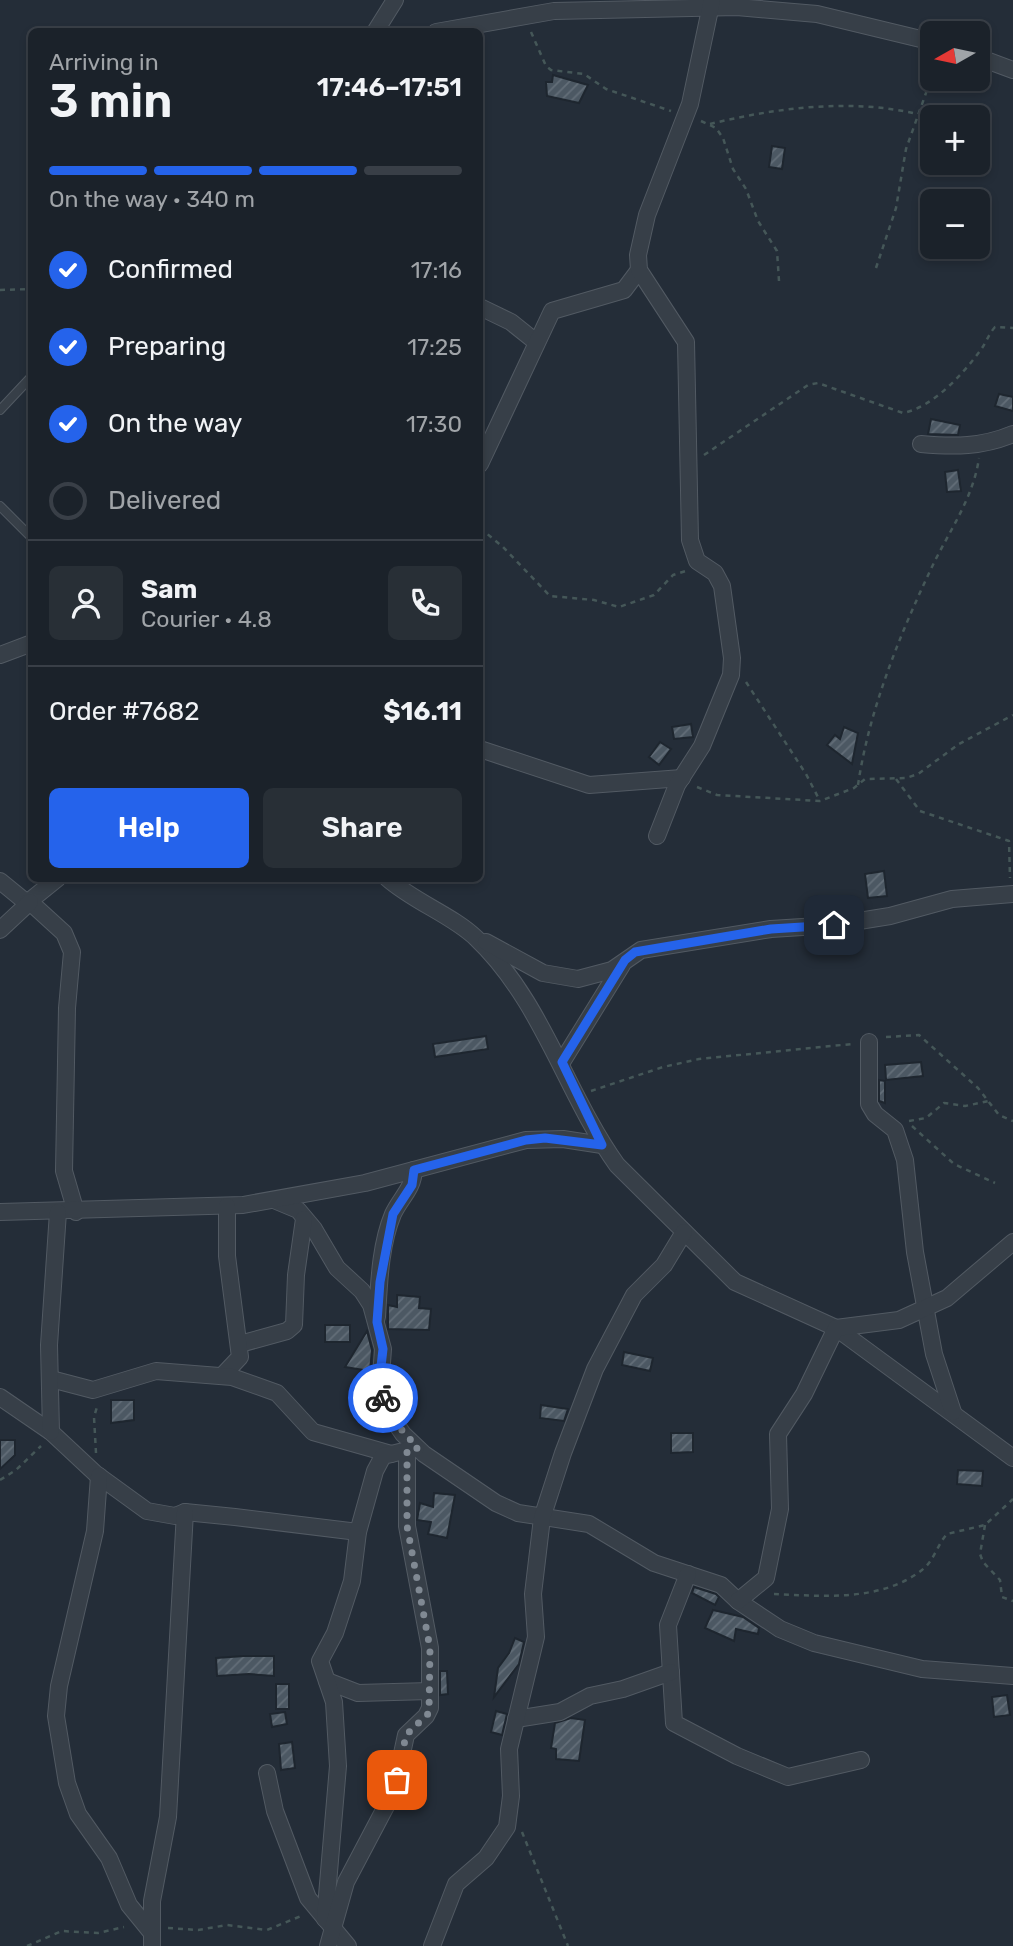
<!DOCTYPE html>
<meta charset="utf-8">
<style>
:root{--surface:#1b222a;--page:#282f36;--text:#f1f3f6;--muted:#a0a4a8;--line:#393f47;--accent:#2563eb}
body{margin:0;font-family:Rubik,sans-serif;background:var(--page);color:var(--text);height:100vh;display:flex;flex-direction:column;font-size:26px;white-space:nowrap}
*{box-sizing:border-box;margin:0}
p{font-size:23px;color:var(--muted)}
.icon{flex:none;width:38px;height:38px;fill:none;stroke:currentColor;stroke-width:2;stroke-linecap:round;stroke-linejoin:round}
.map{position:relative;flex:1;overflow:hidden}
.sheet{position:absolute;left:28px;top:28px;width:455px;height:854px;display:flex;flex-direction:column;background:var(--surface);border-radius:10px;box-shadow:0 4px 10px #0003,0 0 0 2px var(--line)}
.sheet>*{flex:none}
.needle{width:46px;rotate:261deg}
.buttons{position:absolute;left:920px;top:21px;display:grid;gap:14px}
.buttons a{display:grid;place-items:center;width:70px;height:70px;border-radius:10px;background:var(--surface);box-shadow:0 4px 10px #0003,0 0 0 2px var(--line);font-size:35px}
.pin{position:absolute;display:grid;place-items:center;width:60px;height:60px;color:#fff;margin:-30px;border-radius:14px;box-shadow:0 4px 10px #0006}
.courier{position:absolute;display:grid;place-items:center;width:70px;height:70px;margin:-35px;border:5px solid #2563eb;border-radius:50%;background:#fff;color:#222;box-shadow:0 2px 9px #0007}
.overview em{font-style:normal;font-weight:600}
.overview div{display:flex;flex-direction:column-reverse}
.overview{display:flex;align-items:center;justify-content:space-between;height:119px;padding:0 21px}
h1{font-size:46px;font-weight:600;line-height:52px}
.bar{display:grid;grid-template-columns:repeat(4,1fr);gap:10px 7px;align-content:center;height:84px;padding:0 21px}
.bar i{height:9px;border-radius:5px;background:var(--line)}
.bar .on{background:var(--accent)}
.bar p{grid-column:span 4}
.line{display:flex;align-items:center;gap:18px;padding:0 21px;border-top:2px solid var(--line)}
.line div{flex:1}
.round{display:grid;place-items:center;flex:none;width:74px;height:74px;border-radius:10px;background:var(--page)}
ol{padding:0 21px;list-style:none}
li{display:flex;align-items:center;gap:21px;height:77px}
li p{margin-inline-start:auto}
li .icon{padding:7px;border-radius:50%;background:var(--accent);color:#fff;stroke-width:4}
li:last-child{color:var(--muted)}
li i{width:38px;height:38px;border:4px solid var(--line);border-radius:50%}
.action{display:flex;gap:14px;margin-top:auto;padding:14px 21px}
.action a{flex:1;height:80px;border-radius:10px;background:var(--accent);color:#fff;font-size:28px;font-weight:600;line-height:80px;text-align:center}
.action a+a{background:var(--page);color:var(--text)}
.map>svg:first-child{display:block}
.building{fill:url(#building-hatch);stroke:#1e262f;stroke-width:2}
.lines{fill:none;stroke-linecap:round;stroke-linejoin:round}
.service-casing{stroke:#525a63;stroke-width:10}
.minor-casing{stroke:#525a63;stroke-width:18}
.path{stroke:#455758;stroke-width:2.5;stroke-dasharray:5 5;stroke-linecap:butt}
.service{stroke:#373f48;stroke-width:8}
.minor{stroke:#373f48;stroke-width:16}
.done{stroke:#808993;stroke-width:7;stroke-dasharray:0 12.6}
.route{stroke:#2563eb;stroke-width:9}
</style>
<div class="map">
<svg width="1013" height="1946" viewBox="0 0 1013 1946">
<defs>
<pattern id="building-hatch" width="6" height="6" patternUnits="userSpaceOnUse" patternTransform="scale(1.75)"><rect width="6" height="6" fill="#4c5863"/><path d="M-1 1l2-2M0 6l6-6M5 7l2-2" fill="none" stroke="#636e78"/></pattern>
</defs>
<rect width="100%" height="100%" fill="#242d38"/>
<g class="building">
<polygon points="553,75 588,85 579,103 547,96 546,82 552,82"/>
<polygon points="772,146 785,148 782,169 769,167"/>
<polygon points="999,394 1013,397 1013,411 995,406"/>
<polygon points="931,419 960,425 958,435 928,434"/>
<polygon points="958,470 961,491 947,492 945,472"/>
<polygon points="691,724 693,737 674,739 672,727"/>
<polygon points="844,727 858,733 852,764 827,745 835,735 840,739"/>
<polygon points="660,742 671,749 659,765 649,757"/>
<polygon points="884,871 887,896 868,898 865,874"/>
<polygon points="486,1036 488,1049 435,1057 433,1044"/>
<polygon points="921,1062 923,1076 886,1080 885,1065"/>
<polygon points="879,1080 885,1081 885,1103 879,1101"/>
<polygon points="397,1295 420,1297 419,1308 431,1309 429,1330 388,1329 388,1305 397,1307"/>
<rect x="325" y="1325" width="25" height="17"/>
<polygon points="367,1331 372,1350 370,1371 345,1367"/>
<polygon points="624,1352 653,1358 650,1371 622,1365"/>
<polygon points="111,1400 134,1400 134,1420 111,1423"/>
<polygon points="541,1405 568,1409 564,1421 540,1418"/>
<polygon points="671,1433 693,1433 693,1452 671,1453"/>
<polygon points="0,1440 15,1440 15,1455 0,1469"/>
<polygon points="958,1470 983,1471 982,1486 957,1484"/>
<polygon points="434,1493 455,1495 447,1538 428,1534 431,1522 417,1520 420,1503 433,1507"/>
<polygon points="694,1587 716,1594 719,1597 715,1605 692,1593"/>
<polygon points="713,1610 743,1617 759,1628 758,1634 736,1629 734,1641 705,1628"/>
<polygon points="515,1638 524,1642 519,1664 494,1697 498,1668 509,1653"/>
<polygon points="244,1656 274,1656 274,1676 249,1674 217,1676 216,1658"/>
<polygon points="440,1671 447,1671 448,1694 440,1695"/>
<rect x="276" y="1684" width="13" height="25"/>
<polygon points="1007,1695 1010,1715 994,1717 992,1697"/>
<polygon points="496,1711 507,1714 502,1735 491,1732"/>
<polygon points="285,1712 287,1724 272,1727 270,1714"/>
<polygon points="571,1718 585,1720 579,1761 556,1759 556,1749 551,1748 555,1723"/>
<polygon points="292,1742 295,1768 281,1770 279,1744"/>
</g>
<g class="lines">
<g class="service-casing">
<g id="service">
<polyline points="0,410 32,376"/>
<polyline points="0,506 32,538"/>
</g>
</g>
<g class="minor-casing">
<g id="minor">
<polyline points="375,32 395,0"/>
<polyline points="436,32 554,11 737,7 817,14 933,42"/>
<polyline points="978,57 1013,70"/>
<polyline points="480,307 511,322 536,342"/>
<path d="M921,444c33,3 61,3 92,-10"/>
<polyline points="480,464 552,311 624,290 639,270"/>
<polyline points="0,655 32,643"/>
<polyline points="480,749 589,785 682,778"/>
<polyline points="657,836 677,785 702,746 731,675 732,658 722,586 715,573 697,561 690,540 686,342 639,270 638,255 647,215 690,104 712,0"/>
<path d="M387,878c27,24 65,37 89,60 67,64 89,154 141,227l118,117 101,46 177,130"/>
<polyline points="0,881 27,903 30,902 64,933 72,952 67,1008 64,1171 76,1212"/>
<polyline points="27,903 58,878"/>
<polyline points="0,930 30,902"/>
<polyline points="486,942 543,973 578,979 612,970 641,950 771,929 834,925 890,916 952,899 1013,894"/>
<polyline points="869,1042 869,1104 875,1114 895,1130 905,1160 915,1252 934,1354 953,1412"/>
<polyline points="562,1062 622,965"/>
<polyline points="274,1200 298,1210 314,1229 337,1268 362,1291 371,1305 383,1349 380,1390 392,1418 403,1434 424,1454 496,1503 518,1513 589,1524 654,1563 721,1585 738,1601 780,1629 814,1643 922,1669 1013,1676"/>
<polyline points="0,1212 243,1205 365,1183 526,1140 563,1139 602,1145"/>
<path d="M377,1317c2,-33 3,-72 16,-103 8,-17 20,-25 21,-44"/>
<polyline points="240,1344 287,1331 294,1325 296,1275 304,1219"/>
<polyline points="223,1375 240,1357 227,1256 227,1206"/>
<polyline points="51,1379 93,1390 156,1371 232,1377 277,1393 313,1432 391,1454"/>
<polyline points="0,1397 51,1432 96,1474 147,1511 175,1516 185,1512 235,1517 358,1532"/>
<polyline points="51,1432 49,1345 58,1212"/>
<polyline points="99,1476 95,1531 59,1686 56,1716 67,1783 78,1814 109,1858 129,1905 151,1932"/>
<polyline points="688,1574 668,1625 674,1723 737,1756 788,1777 861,1760"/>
<polyline points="738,1601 766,1578 780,1509 778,1434 804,1394 836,1328 899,1320 947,1298 1013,1242"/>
<polyline points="327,1681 358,1693 430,1691"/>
<polyline points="516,1719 560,1712 590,1696 623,1689 671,1672"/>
<polyline points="267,1773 275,1811 308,1898 348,1946"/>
<polyline points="325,1919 338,1766 334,1702 320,1661 335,1633 352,1581 358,1532 375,1471 383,1456 416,1448"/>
<polyline points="152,1946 152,1901 168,1817 185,1512"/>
<polyline points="328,1946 346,1882 394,1791 406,1735 426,1716 430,1708 430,1648 407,1526 407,1450"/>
<polyline points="432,1946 456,1884 486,1858 507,1827 511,1796 509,1749 536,1637 533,1594 542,1518 563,1453 595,1369 634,1295 664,1265 684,1232"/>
</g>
</g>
<g class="path">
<polyline points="531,32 546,66 551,70 584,74 606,89 671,111"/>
<polyline points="701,121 716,128 723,138 733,169 746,189 758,221 777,251 779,281"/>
<path d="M710,124c65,-16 141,-26 207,-10"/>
<polyline points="876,268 896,208 906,149 931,79 923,58"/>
<polyline points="0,290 32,289"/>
<path d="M704,455l104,-70 10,-2 85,30c30,-6 59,-38 77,-62 6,-8 8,-16 15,-24l18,1"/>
<polyline points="480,528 503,547 550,596 594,600 619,607 654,595 673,575 686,571"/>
<polyline points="746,682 806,774 820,801"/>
<polyline points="31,746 32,746"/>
<polyline points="896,779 920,811 1009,841 1010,878"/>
<path d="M858,785c11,-74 40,-146 72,-214 17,-37 43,-71 49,-113"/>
<polyline points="697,787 717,795 820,801 854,788 865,779 906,778 918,774 959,744 1013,715"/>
<polyline points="886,1037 919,1035 978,1088 999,1115 1013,1121"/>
<polyline points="591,1091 663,1067 699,1059 852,1044"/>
<polyline points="909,1121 926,1118 944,1103 965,1106 989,1101"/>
<polyline points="912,1126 954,1164 995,1183"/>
<polyline points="96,1453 94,1417 97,1407"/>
<polyline points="0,1480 16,1470 41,1446"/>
<polyline points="985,1525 980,1554 983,1562 1000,1580 1002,1597 1013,1601"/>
<path d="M774,1594c48,2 107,8 148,-24 12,-9 15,-25 25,-36l38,-9 28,-26"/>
<polyline points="522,1832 568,1946"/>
<polyline points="168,1928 198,1930 227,1925 267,1930 301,1916"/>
<polyline points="27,1946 62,1931 98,1933 124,1927"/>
</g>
<use href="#service" class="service"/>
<use href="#minor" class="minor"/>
</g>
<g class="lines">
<polyline class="done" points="383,1398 391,1418 418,1448 407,1450 407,1526 430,1648 429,1713 406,1735 397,1780"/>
<polyline class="route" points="383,1398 379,1384 383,1349 377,1322 380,1282 393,1214 412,1185 414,1170 526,1140 545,1138 602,1145 562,1062 625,960 635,952 771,929 834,925"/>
</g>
</svg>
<div class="buttons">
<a><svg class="needle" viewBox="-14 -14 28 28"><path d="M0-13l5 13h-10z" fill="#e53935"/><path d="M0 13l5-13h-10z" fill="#a0a4a8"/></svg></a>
<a>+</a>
<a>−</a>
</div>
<div class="pin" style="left:397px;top:1780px;background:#ea580c"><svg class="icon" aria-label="bag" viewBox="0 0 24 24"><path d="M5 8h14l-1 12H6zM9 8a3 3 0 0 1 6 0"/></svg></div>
<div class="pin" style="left:834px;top:925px;background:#1f2937"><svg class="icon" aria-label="home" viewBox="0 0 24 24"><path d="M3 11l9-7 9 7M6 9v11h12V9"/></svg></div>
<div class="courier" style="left:383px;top:1398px"><svg class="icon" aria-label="bike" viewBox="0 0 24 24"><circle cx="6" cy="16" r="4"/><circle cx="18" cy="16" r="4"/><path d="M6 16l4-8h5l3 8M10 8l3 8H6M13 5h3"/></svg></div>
<section class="sheet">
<div class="overview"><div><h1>3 min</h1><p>Arriving in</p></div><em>17:46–17:51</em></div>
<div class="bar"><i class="on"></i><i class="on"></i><i class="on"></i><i></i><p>On the way · 340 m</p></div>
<ol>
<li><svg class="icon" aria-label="check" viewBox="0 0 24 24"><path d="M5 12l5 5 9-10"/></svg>Confirmed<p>17:16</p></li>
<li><svg class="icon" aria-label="check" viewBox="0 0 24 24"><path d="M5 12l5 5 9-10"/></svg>Preparing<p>17:25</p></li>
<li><svg class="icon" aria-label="check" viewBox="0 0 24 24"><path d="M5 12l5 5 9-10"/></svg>On the way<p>17:30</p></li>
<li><i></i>Delivered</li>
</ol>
<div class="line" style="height:126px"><a class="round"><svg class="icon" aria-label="person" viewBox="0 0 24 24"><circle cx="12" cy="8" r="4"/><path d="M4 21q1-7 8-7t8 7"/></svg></a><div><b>Sam</b><p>Courier · 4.8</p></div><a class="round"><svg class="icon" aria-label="phone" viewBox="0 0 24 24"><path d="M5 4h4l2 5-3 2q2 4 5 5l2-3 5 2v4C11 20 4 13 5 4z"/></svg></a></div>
<div class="line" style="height:91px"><div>Order #7682</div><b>$16.11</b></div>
<div class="action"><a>Help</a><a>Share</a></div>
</section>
</div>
